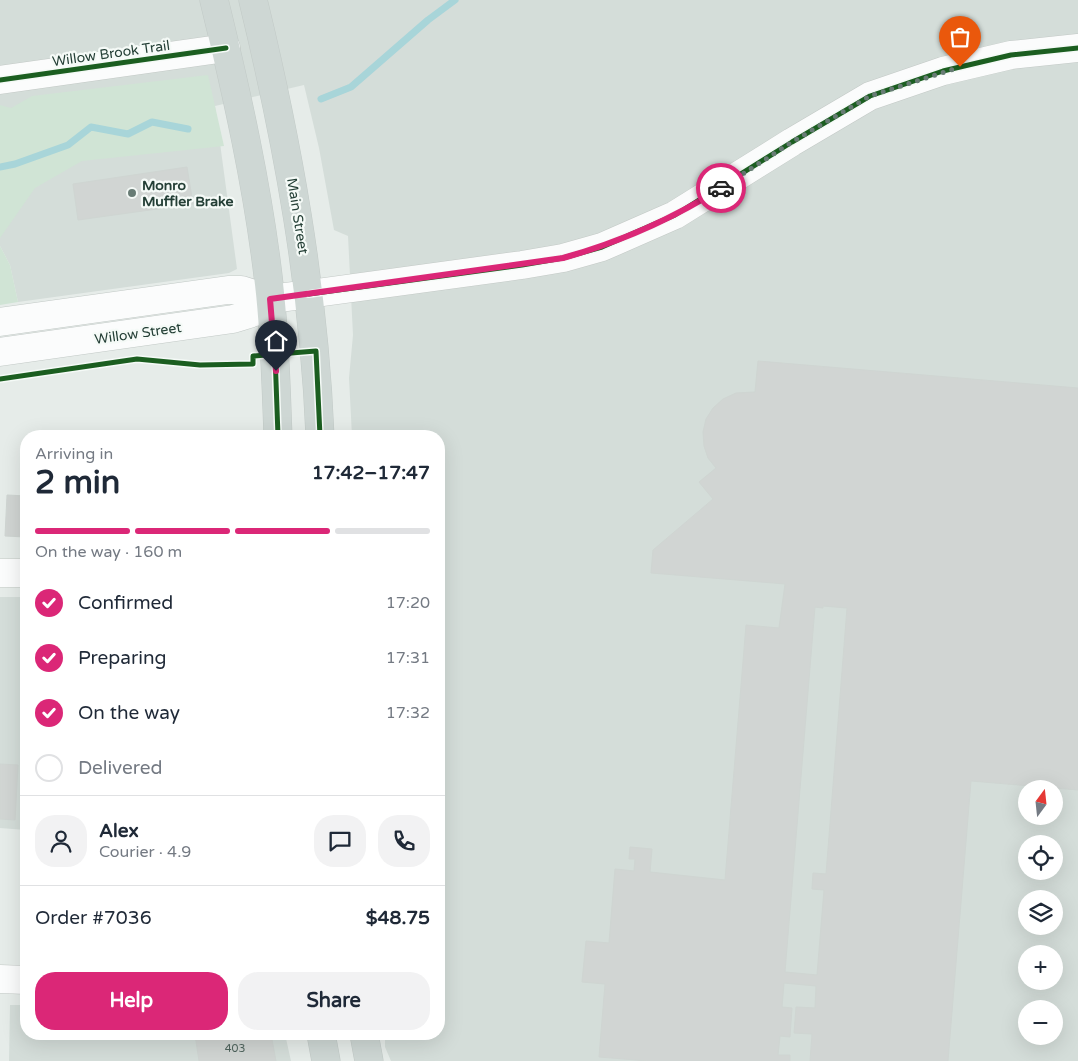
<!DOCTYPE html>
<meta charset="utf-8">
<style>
:root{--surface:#fff;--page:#f2f2f3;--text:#1f2937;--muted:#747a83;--line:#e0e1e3;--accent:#db2777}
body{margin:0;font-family:"Varela Round",sans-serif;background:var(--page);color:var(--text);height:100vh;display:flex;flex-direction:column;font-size:19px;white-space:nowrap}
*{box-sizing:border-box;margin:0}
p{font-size:16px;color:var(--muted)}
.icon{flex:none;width:28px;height:28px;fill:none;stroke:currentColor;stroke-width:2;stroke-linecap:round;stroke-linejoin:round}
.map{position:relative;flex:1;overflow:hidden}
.details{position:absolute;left:20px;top:430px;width:425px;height:610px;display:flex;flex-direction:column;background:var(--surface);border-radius:20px;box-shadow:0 5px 20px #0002}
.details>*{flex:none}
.needle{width:32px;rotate:15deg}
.fabs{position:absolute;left:1018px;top:780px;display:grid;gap:10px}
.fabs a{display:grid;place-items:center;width:45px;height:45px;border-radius:50%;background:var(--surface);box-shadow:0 5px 20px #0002;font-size:25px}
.pin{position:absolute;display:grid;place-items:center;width:42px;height:42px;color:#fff;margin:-51px -21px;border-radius:50% 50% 50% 0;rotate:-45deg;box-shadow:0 0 5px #0007}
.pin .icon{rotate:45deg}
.courier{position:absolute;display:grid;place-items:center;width:50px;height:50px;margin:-25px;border:4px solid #db2777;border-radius:50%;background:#fff;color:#222;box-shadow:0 1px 6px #0007}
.summary em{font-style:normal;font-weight:700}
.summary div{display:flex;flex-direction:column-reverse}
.summary{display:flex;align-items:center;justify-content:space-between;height:85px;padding:0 15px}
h1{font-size:32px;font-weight:700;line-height:38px}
.bar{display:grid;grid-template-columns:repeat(4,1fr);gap:8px 5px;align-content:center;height:60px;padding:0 15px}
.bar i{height:6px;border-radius:4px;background:var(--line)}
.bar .active{background:var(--accent)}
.bar p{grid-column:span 4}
.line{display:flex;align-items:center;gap:12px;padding:0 15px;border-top:1px solid var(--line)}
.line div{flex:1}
.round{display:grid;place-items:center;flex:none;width:52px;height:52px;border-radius:20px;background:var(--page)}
ol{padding:0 15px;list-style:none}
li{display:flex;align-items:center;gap:15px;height:55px}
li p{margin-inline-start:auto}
li .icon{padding:5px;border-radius:50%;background:var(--accent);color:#fff;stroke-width:4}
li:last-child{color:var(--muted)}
li i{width:28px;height:28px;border:2px solid var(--line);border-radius:50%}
.button{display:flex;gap:10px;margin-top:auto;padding:10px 15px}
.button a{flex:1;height:58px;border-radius:20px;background:var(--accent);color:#fff;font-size:20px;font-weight:700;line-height:58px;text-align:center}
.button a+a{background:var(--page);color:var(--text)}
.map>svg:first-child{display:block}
.built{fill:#d4ddd9;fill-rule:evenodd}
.green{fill:#d0e4d5}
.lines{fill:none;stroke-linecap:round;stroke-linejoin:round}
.stream{stroke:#a8d5d9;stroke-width:7}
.building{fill:#d1d5d3;stroke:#cfd5d2;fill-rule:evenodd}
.minor-casing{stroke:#c3c9c6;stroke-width:29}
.secondary-casing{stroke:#c2c9c6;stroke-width:29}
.primary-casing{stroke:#c2cac7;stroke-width:29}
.minor{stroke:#fbfcfc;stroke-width:28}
.secondary{stroke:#fbfcfc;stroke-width:28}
.primary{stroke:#ced7d4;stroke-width:28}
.cycleway-casing{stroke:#f5faf7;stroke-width:8}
.cycleway{stroke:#1b5e20;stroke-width:5}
.done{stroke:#687c75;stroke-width:5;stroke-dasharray:0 9}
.route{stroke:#db2777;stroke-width:6}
.poi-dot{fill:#687c75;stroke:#f5faf7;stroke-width:2}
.labels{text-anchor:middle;stroke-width:4.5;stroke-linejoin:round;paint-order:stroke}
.number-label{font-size:11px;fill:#4f645d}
.street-label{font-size:14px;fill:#243f36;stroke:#f5faf7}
.poi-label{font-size:14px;font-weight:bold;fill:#243f36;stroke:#f5faf7;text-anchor:start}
</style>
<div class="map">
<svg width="1078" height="1061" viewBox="0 0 1078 1061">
<rect width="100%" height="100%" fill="#e6ece9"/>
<g class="built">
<path d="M0,0h1078v1061h-687l-6,-14v-13h54v-598h-87l-3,-58 4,-43 -5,-99 -14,-6 -15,-82 -15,-63 -89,21 22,163 -8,4 -211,29 -8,-37 -10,-19zM1026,789h28v27h-28zM1026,844h28v27h-28zM1026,899h28v27h-28zM1026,954h28v27h-28zM1026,1009h28v27h-28z"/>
<polygon points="0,597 26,597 26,830 0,828"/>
<polygon points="10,1005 26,1005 26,1034 285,1034 291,1061 9,1061"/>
</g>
<g class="green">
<polygon points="208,75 224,146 82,161 35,188 0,238 0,105 11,108 32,96"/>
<polygon points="0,246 10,265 18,302 0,305"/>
</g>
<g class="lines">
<g class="stream">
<polyline points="321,99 351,87 428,20 455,0"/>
<polyline points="0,167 15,164 68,145 91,127 128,134 152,122 188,129"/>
</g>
</g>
<g class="building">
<polygon points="187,167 193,204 78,220 73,184"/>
<path d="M758,361l320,27v402l-107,-9 -23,280h-138l2,-27 -18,-1 2,-26 19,1 1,-22 -32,-3 -2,24 10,1 -2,29 -10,-1 -2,19h12v6h-142l-49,-4 6,-73 -23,-2 4,-41 23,2 6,-74 19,2 1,-12h-6l1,-12 22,2 -2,23 75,8 21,-255 33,3 6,-44 -134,-11 2,-23 60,-51 -14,-17 17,-14 -8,-10 -4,-12 -1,-14 3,-13 7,-11 10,-9 13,-6 19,-1zM823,606l24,2 -21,266 -13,-1 -1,16 12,1 -7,85 -32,-3 30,-365 8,1z"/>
<polygon points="7,495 26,496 26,537 5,536"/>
<polygon points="0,764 18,765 15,820 0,819"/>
<polygon points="201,1034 271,1034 276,1061 199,1061 195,1035"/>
</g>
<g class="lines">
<g class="minor-casing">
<g id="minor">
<polyline points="0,80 226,48"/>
<polyline points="309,294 522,265 563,258 602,247 675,215 792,142 870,96 943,71 1011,55 1078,48"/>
<polyline points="0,573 26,573"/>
<polyline points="0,979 26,980"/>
</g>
</g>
<g class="secondary-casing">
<g id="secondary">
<polyline points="0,322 228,290 241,290 271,299 309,294"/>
<polyline points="0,352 233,319 252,313 271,299"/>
</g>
</g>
<g class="primary-casing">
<g id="primary">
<path d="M214,0c23,94 44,188 55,284 6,51 7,101 9,152"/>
<path d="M253,0c35,144 61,288 67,436"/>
<polyline points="321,1034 326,1061"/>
<polyline points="364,1034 369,1061"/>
</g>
</g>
<use href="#minor" class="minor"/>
<use href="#secondary" class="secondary"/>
<use href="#primary" class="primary"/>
<g class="cycleway-casing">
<g id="cycleway">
<polyline points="0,80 226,48"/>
<polyline points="309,294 522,265 563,258 602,247 675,215 792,142 870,96 943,71 1011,55 1078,48"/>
<polyline points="275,354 278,436"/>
<polyline points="0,379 137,359 200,365 253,364 253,356 316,351 320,436"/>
</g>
</g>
<use href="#cycleway" class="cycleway"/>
</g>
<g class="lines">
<polyline class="done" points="721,188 792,142 870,96 960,67"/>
<path class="route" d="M276,371l-6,-72 293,-41c57,-16 108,-38 158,-70"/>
</g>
<circle class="poi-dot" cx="132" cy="193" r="5"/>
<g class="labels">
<g class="number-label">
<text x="235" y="1052">403</text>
</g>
<g class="street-label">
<text transform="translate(111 53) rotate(-8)" y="5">Willow Brook Trail</text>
<text transform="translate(298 216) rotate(81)" y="5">Main Street</text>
<text transform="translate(138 333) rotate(-8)" y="5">Willow Street</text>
</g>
<g class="poi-label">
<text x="142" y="190">Monro<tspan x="142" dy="16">Muffler Brake</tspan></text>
</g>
</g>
</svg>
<div class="fabs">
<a><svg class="needle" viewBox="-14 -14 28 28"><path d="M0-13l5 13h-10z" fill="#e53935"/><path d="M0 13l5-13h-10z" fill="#747a83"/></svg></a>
<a><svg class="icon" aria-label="locate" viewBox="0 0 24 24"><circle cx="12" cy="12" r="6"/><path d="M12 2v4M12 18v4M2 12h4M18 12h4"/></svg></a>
<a><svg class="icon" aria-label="layers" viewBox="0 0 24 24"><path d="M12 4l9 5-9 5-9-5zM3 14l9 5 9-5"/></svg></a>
<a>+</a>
<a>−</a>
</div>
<div class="pin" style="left:960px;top:67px;background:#ea580c"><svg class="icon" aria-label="bag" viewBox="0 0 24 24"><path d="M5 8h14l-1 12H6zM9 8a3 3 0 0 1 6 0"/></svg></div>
<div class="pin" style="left:276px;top:371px;background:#1f2937"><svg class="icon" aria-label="home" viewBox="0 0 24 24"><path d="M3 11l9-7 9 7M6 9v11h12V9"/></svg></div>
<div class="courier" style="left:721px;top:188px"><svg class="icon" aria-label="car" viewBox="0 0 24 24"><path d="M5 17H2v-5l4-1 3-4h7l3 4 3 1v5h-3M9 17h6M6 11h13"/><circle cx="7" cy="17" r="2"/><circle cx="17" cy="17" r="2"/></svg></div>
<section class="details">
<div class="summary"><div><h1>2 min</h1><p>Arriving in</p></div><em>17:42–17:47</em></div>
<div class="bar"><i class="active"></i><i class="active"></i><i class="active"></i><i></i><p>On the way · 160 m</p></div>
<ol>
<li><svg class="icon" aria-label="check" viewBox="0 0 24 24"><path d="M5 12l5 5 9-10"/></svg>Confirmed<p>17:20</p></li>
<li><svg class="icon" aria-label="check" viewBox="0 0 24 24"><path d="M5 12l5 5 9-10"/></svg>Preparing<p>17:31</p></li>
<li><svg class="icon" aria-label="check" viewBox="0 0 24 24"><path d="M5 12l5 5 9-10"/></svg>On the way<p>17:32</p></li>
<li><i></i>Delivered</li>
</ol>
<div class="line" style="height:90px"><a class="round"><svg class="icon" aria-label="person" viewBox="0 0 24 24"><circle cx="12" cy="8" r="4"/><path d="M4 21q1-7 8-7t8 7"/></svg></a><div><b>Alex</b><p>Courier · 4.9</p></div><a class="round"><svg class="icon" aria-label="chat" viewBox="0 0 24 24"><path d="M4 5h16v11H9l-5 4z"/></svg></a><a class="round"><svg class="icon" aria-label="phone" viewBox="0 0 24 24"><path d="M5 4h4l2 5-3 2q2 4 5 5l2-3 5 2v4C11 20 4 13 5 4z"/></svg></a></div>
<div class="line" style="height:65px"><div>Order #7036</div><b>$48.75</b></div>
<div class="button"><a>Help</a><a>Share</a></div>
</section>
</div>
